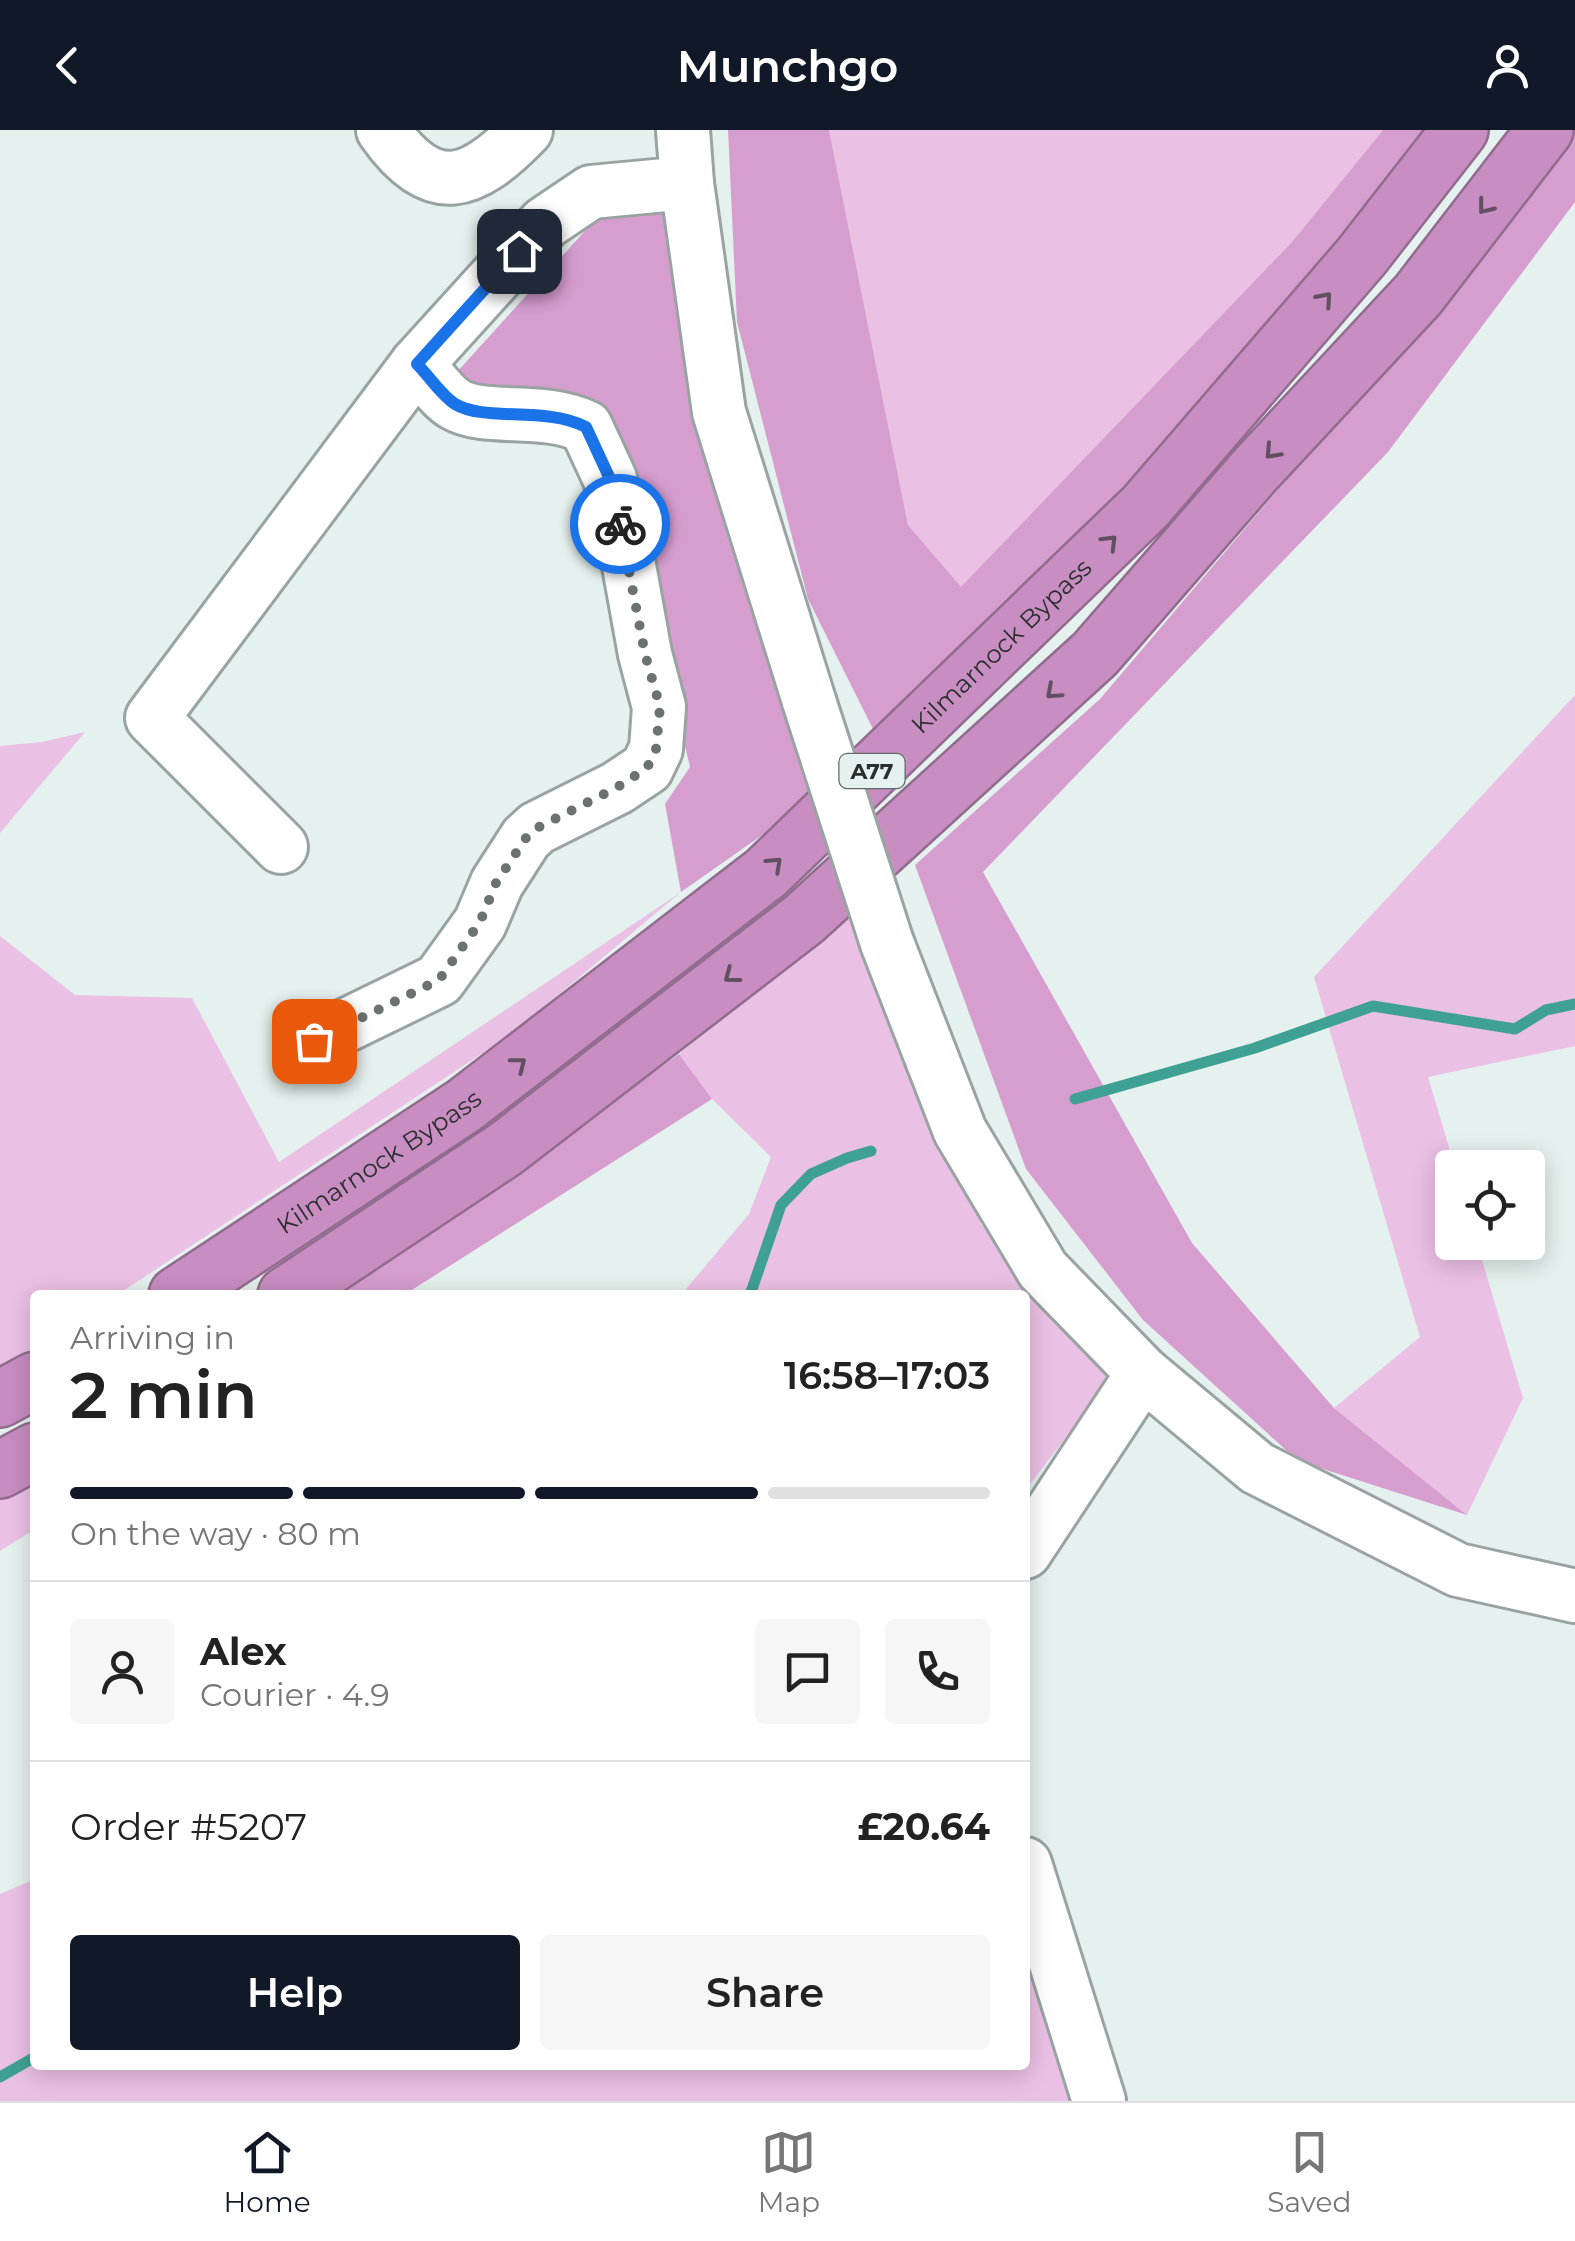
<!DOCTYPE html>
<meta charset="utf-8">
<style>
:root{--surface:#fff;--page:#f6f6f6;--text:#222;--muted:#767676;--line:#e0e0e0;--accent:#111827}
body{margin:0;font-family:Montserrat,sans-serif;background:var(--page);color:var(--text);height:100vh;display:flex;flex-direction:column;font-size:38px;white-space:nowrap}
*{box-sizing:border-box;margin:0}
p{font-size:32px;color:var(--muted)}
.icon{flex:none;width:55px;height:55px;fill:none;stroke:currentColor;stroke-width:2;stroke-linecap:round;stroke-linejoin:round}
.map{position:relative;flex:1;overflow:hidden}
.drawer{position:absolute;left:30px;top:1160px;width:1000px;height:780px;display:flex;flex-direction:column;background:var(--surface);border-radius:10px;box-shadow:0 5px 25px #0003}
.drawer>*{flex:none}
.fabs{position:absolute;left:1435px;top:1020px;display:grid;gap:20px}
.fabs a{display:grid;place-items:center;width:110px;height:110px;border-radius:10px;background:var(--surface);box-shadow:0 5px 25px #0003;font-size:50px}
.pin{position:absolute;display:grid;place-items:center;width:85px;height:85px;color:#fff;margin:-42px;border-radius:20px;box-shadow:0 5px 15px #0006}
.courier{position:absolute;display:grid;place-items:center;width:100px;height:100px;margin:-50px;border:8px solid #1a73e8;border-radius:50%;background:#fff;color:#222;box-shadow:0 2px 12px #0007}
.head em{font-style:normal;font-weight:600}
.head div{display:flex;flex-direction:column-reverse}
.head{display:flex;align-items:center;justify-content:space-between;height:170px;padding:0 40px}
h1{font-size:65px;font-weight:600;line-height:75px}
.bar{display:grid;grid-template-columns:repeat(4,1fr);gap:15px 10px;align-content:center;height:120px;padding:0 40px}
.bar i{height:12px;border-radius:8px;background:var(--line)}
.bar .active{background:var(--accent)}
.bar p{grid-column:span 4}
.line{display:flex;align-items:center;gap:25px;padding:0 40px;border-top:2px solid var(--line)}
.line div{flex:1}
.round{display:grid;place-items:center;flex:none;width:105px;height:105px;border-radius:10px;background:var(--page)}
.action{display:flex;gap:20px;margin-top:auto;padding:20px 40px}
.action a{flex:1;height:115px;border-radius:10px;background:var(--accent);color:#fff;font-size:40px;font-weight:600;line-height:115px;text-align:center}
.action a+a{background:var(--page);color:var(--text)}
header{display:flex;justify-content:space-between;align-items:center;height:130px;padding:0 40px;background:var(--accent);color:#fff;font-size:45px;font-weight:600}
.tab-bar{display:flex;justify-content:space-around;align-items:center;height:140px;border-top:2px solid var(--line);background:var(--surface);font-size:28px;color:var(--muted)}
.tab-bar a{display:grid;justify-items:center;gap:5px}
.tab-bar .active{color:var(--accent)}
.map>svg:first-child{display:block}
.green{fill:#ebc0e5}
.forest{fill:#d69dcf}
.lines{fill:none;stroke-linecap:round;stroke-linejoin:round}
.stream{stroke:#3fa193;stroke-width:11}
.minor-casing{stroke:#99a4a2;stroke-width:58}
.highway-casing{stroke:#916c8e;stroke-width:60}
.minor{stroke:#fff;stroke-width:52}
.highway{stroke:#c88dc1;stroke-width:55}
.minor-bridge-casing{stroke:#99a4a2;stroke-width:58;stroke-linecap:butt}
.minor-bridge{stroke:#fff;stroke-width:52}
.oneway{stroke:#615061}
.done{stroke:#6b7371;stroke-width:10;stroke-dasharray:0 18}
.route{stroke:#1a73e8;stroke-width:12}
.labels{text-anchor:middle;stroke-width:10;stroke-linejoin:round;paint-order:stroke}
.shield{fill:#e5f1ee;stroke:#626968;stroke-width:2.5}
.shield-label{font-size:22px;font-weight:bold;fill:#2a2f2e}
.street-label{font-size:25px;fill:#2a2f2e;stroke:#e5f1ee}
</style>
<header><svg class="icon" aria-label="back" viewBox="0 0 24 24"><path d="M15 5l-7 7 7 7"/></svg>Munchgo<svg class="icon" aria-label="person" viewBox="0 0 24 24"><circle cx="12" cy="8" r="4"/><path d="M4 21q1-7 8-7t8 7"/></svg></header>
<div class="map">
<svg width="1575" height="1971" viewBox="0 0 1575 1971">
<rect width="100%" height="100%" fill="#e5f1ee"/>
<g class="green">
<polygon points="829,0 1383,0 1292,112 961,458 908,395"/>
<polygon points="1575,565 1575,916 1428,947 1455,1037 1452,1112 1477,1113 1523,1268 1467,1385 1334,1278 1420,1207 1314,847"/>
<polygon points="85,602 0,703 0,616 42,612"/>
<polygon points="681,762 513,903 117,1165 35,1165 35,1219 0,1242 0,806 75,865 192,868 279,1032"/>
<polygon points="857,778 981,1094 1111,1248 1025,1361 1025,1165 681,1165 749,1084 771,1027 712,969 679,924"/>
<polygon points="35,1345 35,1399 0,1421 0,1363"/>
<polygon points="35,1749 35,1935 1025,1935 1025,1811 1073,1971 0,1971 0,1764"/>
</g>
<g class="forest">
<polygon points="728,0 829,0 908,395 961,457 1292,112 1383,0 1442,0 1233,245 877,607 808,469 737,192"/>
<polygon points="1575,0 1575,72 1388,322 983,742 1192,1113 1334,1278 1467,1385 1298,1331 1143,1190 1026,1039 915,735 1100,569 1547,43"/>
<polygon points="639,68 670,86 818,666 681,762 665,674 690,637 611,297 482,265 457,242 603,81"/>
<polygon points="679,924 712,969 404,1165 339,1165"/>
</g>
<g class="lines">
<g class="stream">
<polyline points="1075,969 1255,918 1373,876 1515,899 1546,880 1575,874"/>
<polyline points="750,1165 781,1075 811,1044 847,1028 871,1021"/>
<polyline points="0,1947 35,1927"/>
</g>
<g class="minor-casing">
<g id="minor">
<path d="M383,0c50,72 90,55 143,0"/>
<polyline points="683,0 687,53 719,282 809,571"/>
<polyline points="281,717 152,588 417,234 545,93 591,62 687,53"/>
<polyline points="887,813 960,1001 1043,1140 1143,1243 1257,1338 1458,1440 1575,1466"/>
<path d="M314,911l125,-61 41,-57 17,-40 29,-45 11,-10 80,-40 30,-20 9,-19 3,-42 -14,-53 -19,-105 -16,-70 -24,-52c-41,-21 -101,-5 -131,-23 -14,-8 -26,-28 -38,-40"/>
<polyline points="1025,1422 1143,1243"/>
<polyline points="1025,1734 1099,1971"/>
</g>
</g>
<g class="highway-casing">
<g id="highway">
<path id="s1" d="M177,1165l288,-190 301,-232 379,-366 216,-250 99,-127"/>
<polyline points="286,1165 504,1020 804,789 1095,524 1256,339 1418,165 1545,0"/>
<polyline points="0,1269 35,1250"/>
<polyline points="0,1340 35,1321"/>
</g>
</g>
<use href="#minor" class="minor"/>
<use href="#highway" class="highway"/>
<g class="minor-bridge-casing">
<polyline id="minor-bridge" points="809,571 887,813"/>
</g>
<use href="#minor-bridge" class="minor-bridge"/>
</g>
<defs><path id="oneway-chevron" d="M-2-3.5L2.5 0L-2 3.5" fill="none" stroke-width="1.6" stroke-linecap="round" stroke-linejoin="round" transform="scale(2.5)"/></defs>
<g class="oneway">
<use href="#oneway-chevron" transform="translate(1485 77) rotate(128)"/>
<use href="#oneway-chevron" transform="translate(1325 169) rotate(-49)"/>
<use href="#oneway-chevron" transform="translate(1272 322) rotate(133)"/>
<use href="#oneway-chevron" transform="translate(1110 412) rotate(-45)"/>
<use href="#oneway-chevron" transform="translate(1053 562) rotate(138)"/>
<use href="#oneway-chevron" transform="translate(775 734) rotate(-43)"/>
<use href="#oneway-chevron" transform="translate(731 846) rotate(143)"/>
<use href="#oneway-chevron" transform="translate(519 934) rotate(-38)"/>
</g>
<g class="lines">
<polyline class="done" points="314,911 439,850 480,792 496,753 526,708 537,698 616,658 647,638 656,619 660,577 645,524 620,394"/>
<path class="route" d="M519,121l-102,113c12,12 24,31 38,40 30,18 90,2 131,23l24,52 10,45"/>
</g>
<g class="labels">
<rect class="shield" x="839.5" y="624" width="65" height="34" rx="8"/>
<g class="shield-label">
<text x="872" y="649">A77</text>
</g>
<g class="street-label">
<text dy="9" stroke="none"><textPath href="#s1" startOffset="1052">Kilmarnock Bypass</textPath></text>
<text dy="9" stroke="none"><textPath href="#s1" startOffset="242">Kilmarnock Bypass</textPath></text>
</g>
</g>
</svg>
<div class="fabs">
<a><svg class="icon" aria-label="locate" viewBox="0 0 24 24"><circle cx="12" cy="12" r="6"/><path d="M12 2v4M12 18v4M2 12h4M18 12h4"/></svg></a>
</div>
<div class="pin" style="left:314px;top:911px;background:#ea580c"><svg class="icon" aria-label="bag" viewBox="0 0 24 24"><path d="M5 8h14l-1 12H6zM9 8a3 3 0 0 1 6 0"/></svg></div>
<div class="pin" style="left:519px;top:121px;background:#1f2937"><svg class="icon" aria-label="home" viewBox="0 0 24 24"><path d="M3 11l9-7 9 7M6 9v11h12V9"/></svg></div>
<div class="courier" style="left:620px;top:394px"><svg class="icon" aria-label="bike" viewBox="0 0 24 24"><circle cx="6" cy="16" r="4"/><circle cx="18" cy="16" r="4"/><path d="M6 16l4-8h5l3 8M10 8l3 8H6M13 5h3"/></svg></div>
<section class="drawer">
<div class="head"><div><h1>2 min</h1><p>Arriving in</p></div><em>16:58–17:03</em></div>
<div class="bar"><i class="active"></i><i class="active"></i><i class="active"></i><i></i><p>On the way · 80 m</p></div>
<div class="line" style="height:180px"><a class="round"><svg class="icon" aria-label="person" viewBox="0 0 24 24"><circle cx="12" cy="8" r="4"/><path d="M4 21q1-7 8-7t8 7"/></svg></a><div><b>Alex</b><p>Courier · 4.9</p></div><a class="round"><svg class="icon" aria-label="chat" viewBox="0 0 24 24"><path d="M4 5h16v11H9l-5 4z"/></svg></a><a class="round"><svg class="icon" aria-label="phone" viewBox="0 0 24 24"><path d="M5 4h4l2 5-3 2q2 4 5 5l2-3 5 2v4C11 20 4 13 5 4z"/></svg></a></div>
<div class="line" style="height:130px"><div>Order #5207</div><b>£20.64</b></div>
<div class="action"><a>Help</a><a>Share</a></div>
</section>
</div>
<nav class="tab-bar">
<a class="active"><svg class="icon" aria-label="home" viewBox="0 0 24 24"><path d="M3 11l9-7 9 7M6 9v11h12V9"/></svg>Home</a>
<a><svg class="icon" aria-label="map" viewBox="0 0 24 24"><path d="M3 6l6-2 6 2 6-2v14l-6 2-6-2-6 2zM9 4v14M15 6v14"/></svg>Map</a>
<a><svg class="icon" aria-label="saved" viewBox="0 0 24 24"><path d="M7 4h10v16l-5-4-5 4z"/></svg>Saved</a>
</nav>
